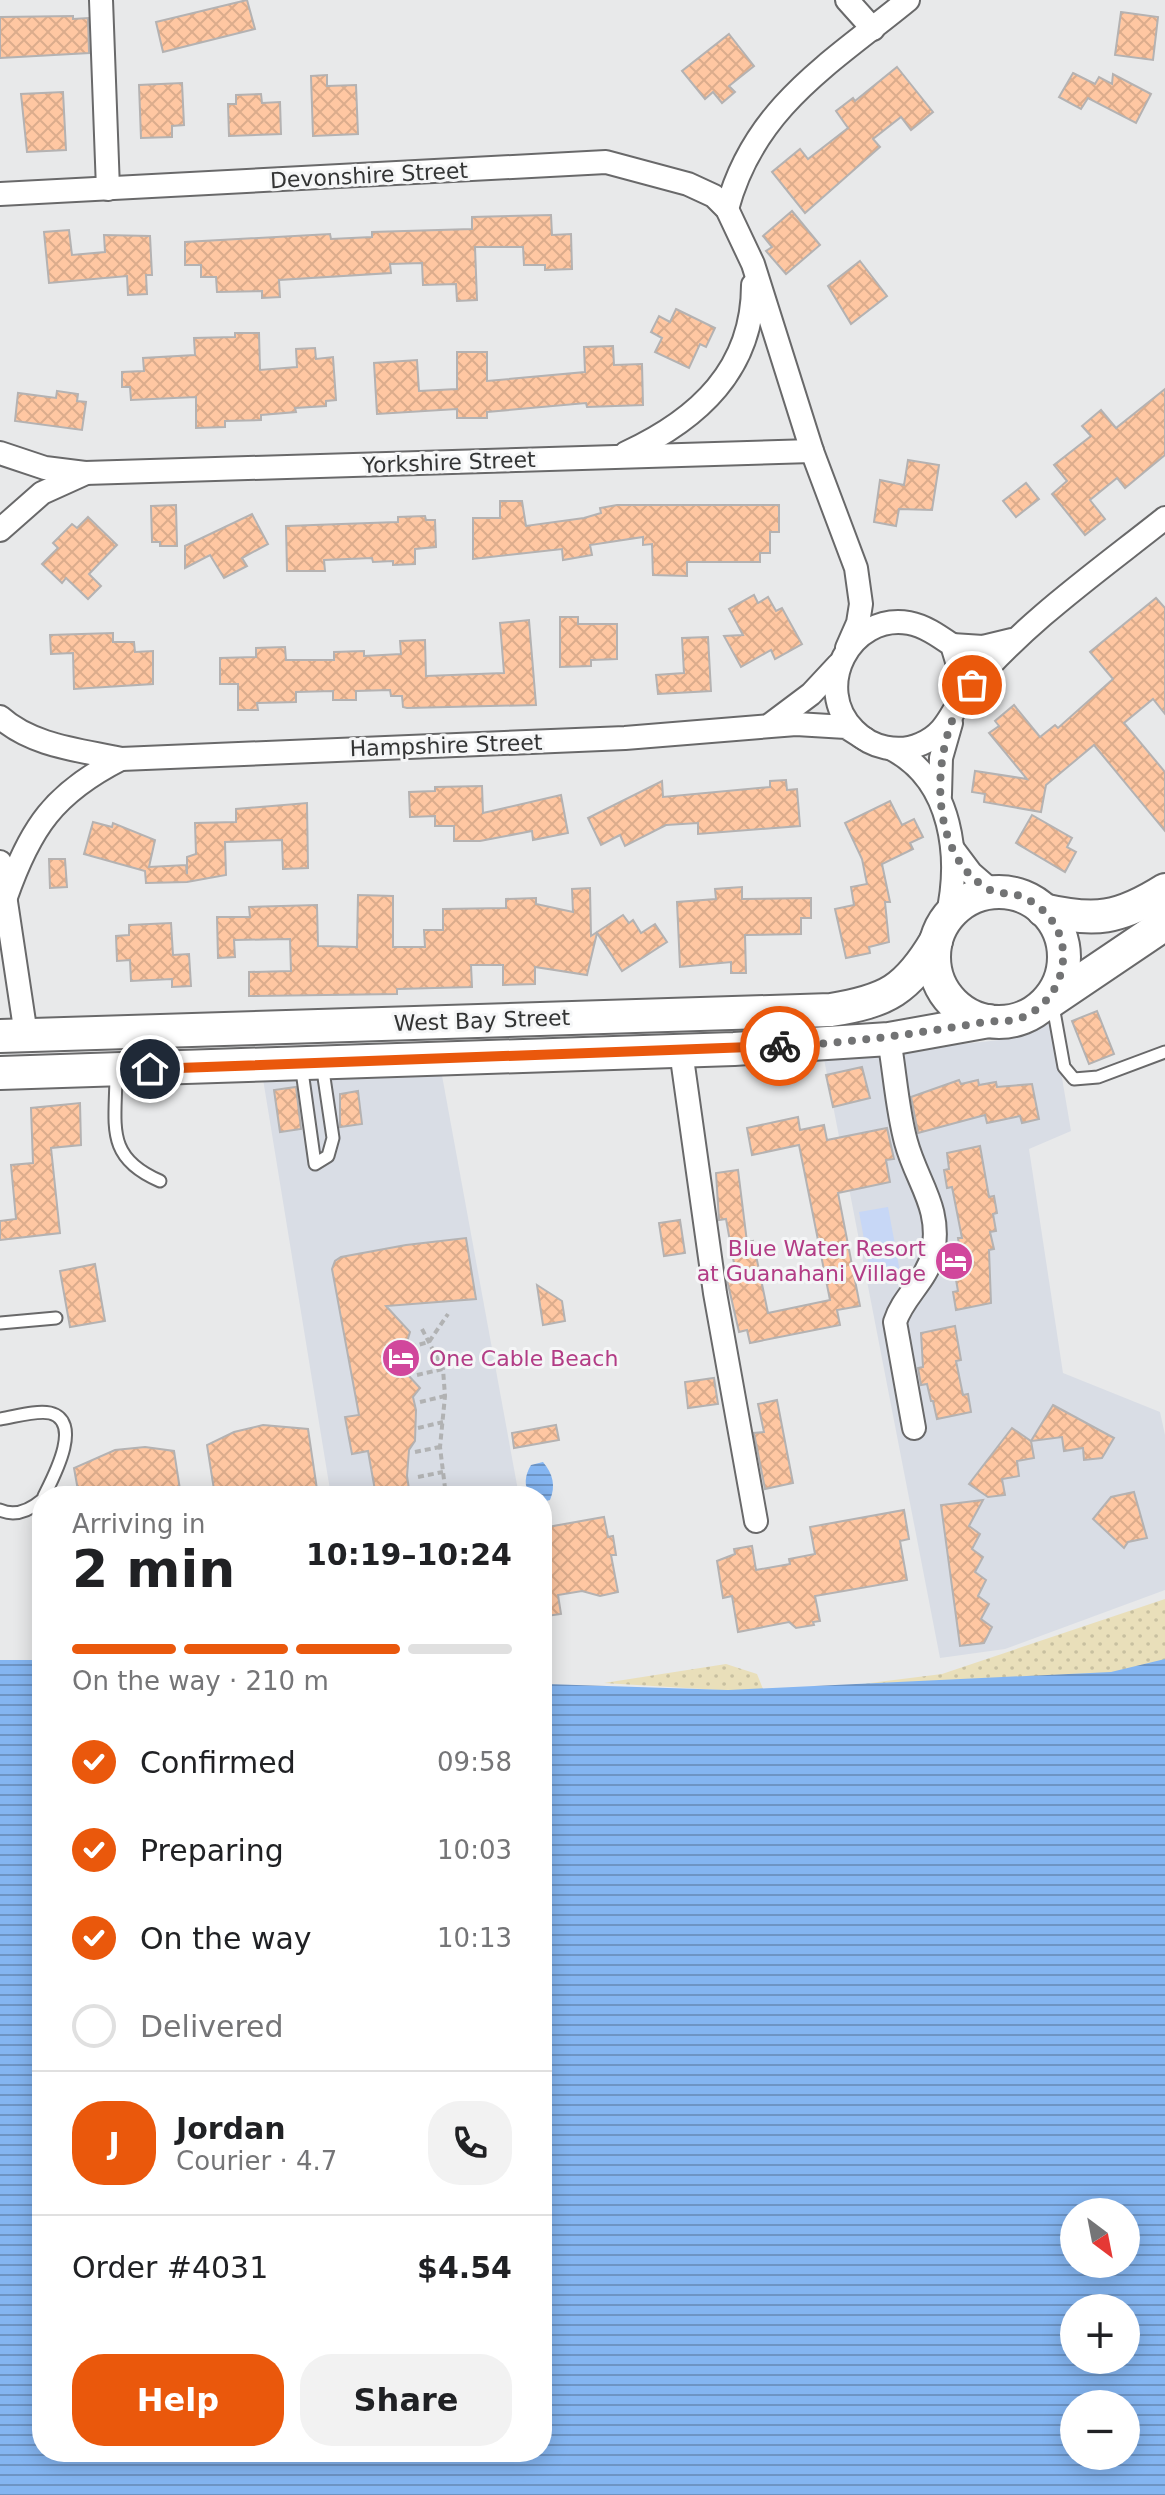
<!DOCTYPE html>
<meta charset="utf-8">
<style>
:root{--surface:#fff;--page:#f2f2f2;--text:#202124;--muted:#757577;--line:#e0e0e0;--accent:#ea580c}
body{margin:0;font-family:"DejaVu Sans",sans-serif;background:var(--page);color:var(--text);height:100vh;display:flex;flex-direction:column;font-size:30px;white-space:nowrap}
*{box-sizing:border-box;margin:0}
p{font-size:26px;color:var(--muted)}
.icon{flex:none;width:44px;height:44px;fill:none;stroke:currentColor;stroke-width:2;stroke-linecap:round;stroke-linejoin:round}
.map{position:relative;flex:1;overflow:hidden}
.details{position:absolute;left:32px;top:1486px;width:520px;height:976px;display:flex;flex-direction:column;background:var(--surface);border-radius:32px;box-shadow:0 4px 20px #0003}
.details>*{flex:none}
.needle{width:52px;rotate:148deg}
.buttons{position:absolute;left:1060px;top:2198px;display:grid;gap:16px}
.buttons a{display:grid;place-items:center;width:80px;height:80px;border-radius:50%;background:var(--surface);box-shadow:0 4px 20px #0003;font-size:40px}
.pin{position:absolute;display:grid;place-items:center;width:68px;height:68px;color:#fff;margin:-34px;border:4px solid #fff;border-radius:50%;box-shadow:0 2px 8px #0007}
.courier{position:absolute;display:grid;place-items:center;width:80px;height:80px;margin:-40px;border:6px solid #ea580c;border-radius:50%;background:#fff;color:#222;box-shadow:0 2px 10px #0007}
.headline em{font-style:normal;font-weight:800}
.headline div{display:flex;flex-direction:column-reverse}
.headline{display:flex;align-items:center;justify-content:space-between;height:136px;padding:0 40px}
h1{font-size:52px;font-weight:800;line-height:60px}
.bar{display:grid;grid-template-columns:repeat(4,1fr);gap:12px 8px;align-content:center;height:96px;padding:0 40px}
.bar i{height:10px;border-radius:6px;background:var(--line)}
.bar .active{background:var(--accent)}
.bar p{grid-column:span 4}
.line{display:flex;align-items:center;gap:20px;padding:0 40px;border-top:2px solid var(--line)}
.line div{flex:1}
.round{display:grid;place-items:center;flex:none;width:84px;height:84px;border-radius:32px;background:var(--page)}
ol{padding:0 40px;list-style:none}
li{display:flex;align-items:center;gap:24px;height:88px}
li p{margin-inline-start:auto}
li .icon{padding:8px;border-radius:50%;background:var(--accent);color:#fff;stroke-width:4}
li:last-child{color:var(--muted)}
li i{width:44px;height:44px;border:4px solid var(--line);border-radius:50%}
.action{display:flex;gap:16px;margin-top:auto;padding:16px 40px}
.action a{flex:1;height:92px;border-radius:32px;background:var(--accent);color:#fff;font-size:32px;font-weight:800;line-height:92px;text-align:center}
.action a+a{background:var(--page);color:var(--text)}
.map>svg:first-child{display:block}
.built{fill:#d9dde5}
.sand{fill:url(#sand-dots)}
.park{fill:#c7d7f6}
.water{fill:url(#water-rules);fill-rule:evenodd}
.building{fill:url(#building-cross-hatch);stroke:#b4b2b2;stroke-width:2}
.lines{fill:none;stroke-linecap:round;stroke-linejoin:round}
.lane-casing{stroke:#69696a;stroke-width:15}
.street-casing{stroke:#69696a;stroke-width:26}
.secondary-casing{stroke:#69696a;stroke-width:36}
.path{stroke:#b1b2b3;stroke-width:4;stroke-dasharray:6 4;stroke-linecap:butt}
.lane{stroke:#fff;stroke-width:11}
.street{stroke:#fff;stroke-width:22}
.secondary{stroke:#fff;stroke-width:32}
.done{stroke:#727374;stroke-width:8;stroke-dasharray:0 14.4}
.route{stroke:#ea580c;stroke-width:10}
.labels{text-anchor:middle;stroke-width:6;stroke-linejoin:round;paint-order:stroke}
.street-label{font-size:22px;fill:#333434;stroke:#f5f6f7}
.hotel-label{font-size:22px;fill:#b23c85;stroke:#f5f6f7;text-anchor:end}
</style>
<div class="map">
<svg width="1165" height="2495" viewBox="0 0 1165 2495">
<defs>
<pattern id="sand-dots" width="8" height="8" patternUnits="userSpaceOnUse" patternTransform="scale(2)"><rect width="8" height="8" fill="#e9dfba"/><path d="M2 2h.1M6 6h.1" fill="none" stroke="#c8c0a0" stroke-width="1.8" stroke-linecap="round"/></pattern>
<pattern id="water-rules" width="6" height="5" patternUnits="userSpaceOnUse" patternTransform="scale(2)"><rect width="6" height="5" fill="#84b5f1"/><path d="M0 2.5h6" fill="none" stroke="#6d94c4"/></pattern>
<pattern id="building-cross-hatch" width="8" height="8" patternUnits="userSpaceOnUse" patternTransform="scale(2)"><rect width="8" height="8" fill="#ffc7a2"/><path d="M0 0l8 8M0 8l8-8" fill="none" stroke="#dbac8c"/></pattern>
</defs>
<rect width="100%" height="100%" fill="#e8e9ea"/>
<g class="built">
<polygon points="1052,1019 1071,1131 1029,1149 1063,1373 1160,1412 1165,1435 1165,1590 1005,1649 940,1658 824,1059 1009,1039"/>
<polygon points="441,1070 519,1496 331,1496 263,1079"/>
</g>
<polygon class="sand" points="1165,1599 1165,1701 1099,1713 604,1683 726,1664 757,1674 763,1689 838,1687 942,1674"/>
<polygon class="park" points="888,1207 901,1277 872,1282 859,1212"/>
<g class="water">
<path d="M543,1462c10,12 13,24 7,38l-8,2v-6h-11c-8,-10 -6,-21 0,-31z"/>
<path d="M1165,1659v836h-1165v-835h42v792h500v-782l4,14 182,6 383,-18zM1074,2212h52v52h-52zM1074,2308h52v52h-52zM1074,2404h52v52h-52z"/>
</g>
<g class="building">
<polygon points="247,0 255,29 163,52 156,22"/>
<polygon points="1121,12 1158,17 1153,60 1115,55"/>
<polygon points="73,16 73,19 88,18 89,53 0,58 0,17"/>
<polygon points="729,34 754,66 729,86 735,92 722,103 713,92 705,99 682,71"/>
<polygon points="897,67 933,112 911,130 901,117 873,139 880,147 805,213 772,172 800,149 808,159 848,128 836,111 853,98 855,101"/>
<polygon points="1073,73 1095,84 1099,77 1112,84 1113,74 1151,94 1136,123 1088,98 1081,109 1059,97"/>
<polygon points="327,75 327,86 356,85 358,134 313,136 311,76"/>
<polygon points="182,83 184,125 172,126 172,137 141,138 139,85"/>
<polygon points="63,92 66,150 27,152 21,94"/>
<polygon points="261,94 262,103 280,102 281,134 229,136 228,104 236,104 236,95"/>
<polygon points="792,211 820,245 786,274 766,251 772,247 763,236"/>
<polygon points="551,215 552,235 571,234 572,269 545,270 545,265 524,265 523,247 475,247 477,300 457,301 456,284 423,285 422,263 390,264 391,273 279,280 280,297 262,298 262,291 217,292 216,277 201,277 201,265 185,265 185,242 330,234 331,239 372,237 372,232 472,229 472,217"/>
<polygon points="69,230 72,255 105,252 104,235 150,236 152,275 146,275 147,294 128,295 127,276 49,283 44,232"/>
<polygon points="860,261 887,296 851,324 828,286"/>
<polygon points="676,309 715,328 706,347 700,344 689,368 655,352 662,338 651,332 659,316 670,322"/>
<polygon points="235,333 259,333 260,370 297,367 296,349 315,348 316,359 333,357 336,400 326,401 326,406 295,408 296,412 261,415 261,420 225,421 225,427 196,428 196,397 131,400 130,387 122,387 122,372 144,371 143,358 195,355 194,338 235,337"/>
<polygon points="613,346 614,365 642,364 643,405 587,407 586,403 487,412 487,418 457,418 457,409 377,414 374,363 417,360 419,391 457,389 457,352 487,352 487,381 585,372 584,347"/>
<polygon points="1165,389 1165,455 1125,488 1117,478 1090,500 1105,519 1085,535 1052,494 1067,481 1054,465 1091,436 1082,426 1101,410 1116,428"/>
<polygon points="57,391 78,394 77,401 86,402 82,430 15,421 18,393 56,398"/>
<polygon points="908,460 939,465 932,510 899,509 896,526 874,522 880,480 904,485"/>
<polygon points="1026,483 1039,499 1016,517 1003,501"/>
<polygon points="500,501 522,501 526,526 584,518 601,513 600,508 617,505 779,505 779,532 770,532 770,553 760,553 760,562 687,562 687,576 653,575 652,544 643,545 643,537 590,545 592,555 563,560 562,549 473,559 473,518 500,518"/>
<polygon points="176,505 177,546 160,546 160,542 152,542 151,506"/>
<polygon points="252,514 268,544 242,558 247,566 224,578 210,555 185,568 185,546"/>
<polygon points="425,516 426,520 435,520 436,547 415,549 415,564 393,565 393,561 373,562 372,558 324,560 325,571 287,571 286,526 398,522 398,517"/>
<polygon points="88,517 117,545 89,574 101,586 88,599 66,578 62,583 42,564 58,548 53,543 72,524 77,528"/>
<polygon points="754,595 758,603 768,597 776,611 782,608 802,644 775,659 771,650 741,667 724,636 743,635 729,609"/>
<polygon points="1156,598 1165,608 1165,714 1153,699 1124,723 1165,772 1165,831 1094,745 1046,785 1041,812 984,802 985,794 972,792 975,771 1027,779 989,733 999,726 995,721 1014,705 1040,737 1055,725 1058,728 1113,679 1090,652"/>
<polygon points="560,617 578,617 578,624 617,624 617,659 591,660 591,666 560,667"/>
<polygon points="529,620 536,705 407,708 403,707 402,696 391,696 390,690 356,691 356,700 333,700 333,691 296,692 296,702 257,703 258,710 238,710 238,684 220,684 220,658 256,657 256,648 285,647 286,660 334,660 334,652 364,651 364,656 401,654 400,641 425,640 426,676 504,673 500,623"/>
<polygon points="113,633 113,642 134,642 135,652 153,651 153,684 74,689 73,653 51,654 50,635"/>
<polygon points="708,637 711,691 658,694 656,675 684,673 682,638"/>
<polygon points="786,780 787,790 797,789 800,826 698,834 698,823 666,825 625,846 620,835 601,845 588,818 662,781 663,797 770,787 770,781"/>
<polygon points="482,786 483,813 561,795 568,833 533,840 532,831 480,841 454,841 454,826 435,826 435,816 410,817 409,792 435,791 435,787"/>
<polygon points="890,801 902,825 914,819 923,837 910,843 913,849 882,864 890,902 885,902 889,942 869,947 870,953 846,958 835,909 854,905 851,887 867,884 862,859 845,823"/>
<polygon points="307,803 308,868 283,869 282,840 225,842 226,875 187,882 146,883 145,871 84,854 93,822 112,827 113,823 155,840 149,867 186,865 187,874 187,857 196,854 195,823 236,822 236,809"/>
<polygon points="1032,815 1072,838 1067,847 1076,852 1065,872 1016,843"/>
<polygon points="49,859 65,859 67,887 50,888"/>
<polygon points="742,887 742,899 811,898 811,918 801,918 801,934 745,935 746,973 731,973 731,962 680,967 677,902 716,899 715,889"/>
<polygon points="590,888 591,936 623,915 629,923 633,920 641,933 655,924 667,942 622,971 597,933 587,975 535,967 535,984 503,985 503,965 471,965 472,987 397,989 397,994 249,996 249,972 291,971 290,939 234,940 235,957 218,958 217,917 250,917 249,907 317,905 318,946 357,947 358,895 393,896 393,947 425,947 424,930 443,930 443,909 506,908 506,899 536,898 536,904 573,912 572,889"/>
<polygon points="171,923 173,955 189,954 191,986 172,987 172,979 131,981 130,960 117,961 116,936 129,935 129,925"/>
<polygon points="1097,1011 1114,1054 1089,1064 1072,1021"/>
<polygon points="862,1067 870,1098 833,1107 826,1075"/>
<polygon points="959,1080 961,1084 978,1080 979,1085 996,1082 997,1087 1032,1084 1039,1119 1022,1123 1020,1116 987,1123 985,1115 918,1133 911,1097"/>
<polygon points="296,1087 301,1129 280,1132 274,1090"/>
<polygon points="358,1091 362,1124 340,1127 340,1094"/>
<polygon points="80,1103 81,1145 51,1148 60,1233 0,1240 0,1221 16,1219 11,1165 33,1163 31,1108"/>
<polygon points="798,1117 800,1130 824,1125 827,1140 887,1128 894,1159 886,1160 890,1182 838,1193 860,1306 837,1310 840,1325 750,1343 747,1330 739,1332 728,1284 726,1271 735,1269 726,1219 719,1220 716,1173 738,1170 747,1242 753,1241 768,1313 830,1300 799,1145 752,1155 747,1128"/>
<polygon points="980,1146 989,1197 994,1196 997,1213 993,1214 996,1231 990,1232 994,1249 989,1250 991,1303 956,1310 953,1292 958,1291 955,1274 960,1273 956,1257 961,1256 958,1238 962,1238 952,1187 947,1188 944,1170 949,1169 947,1153"/>
<polygon points="680,1220 685,1253 664,1256 659,1223"/>
<polygon points="466,1238 476,1299 386,1306 410,1332 404,1352 416,1361 408,1375 420,1388 413,1397 416,1410 415,1441 409,1450 407,1476 410,1496 376,1496 368,1451 352,1454 345,1417 359,1415 332,1269 335,1261 341,1257 406,1245"/>
<polygon points="95,1264 105,1321 70,1327 60,1271"/>
<polygon points="537,1285 562,1301 565,1321 543,1325"/>
<polygon points="955,1326 961,1360 956,1361 963,1395 968,1394 971,1412 937,1419 933,1401 931,1401 927,1384 921,1385 918,1368 923,1367 921,1333"/>
<polygon points="714,1378 718,1404 688,1408 685,1382"/>
<polygon points="777,1400 793,1483 765,1489 754,1433 764,1432 758,1404"/>
<polygon points="1053,1405 1114,1438 1102,1458 1084,1460 1083,1448 1064,1451 1062,1437 1031,1441 1034,1458 1017,1461 1019,1476 1002,1479 1005,1495 988,1497 969,1484 1012,1428 1031,1441"/>
<polygon points="263,1425 308,1429 318,1496 215,1496 207,1445 234,1432"/>
<polygon points="556,1425 559,1440 514,1448 512,1433"/>
<polygon points="145,1447 174,1451 181,1496 79,1496 74,1468 115,1450"/>
<polygon points="1134,1492 1147,1538 1128,1542 1124,1548 1093,1519 1111,1497"/>
<polygon points="983,1500 969,1526 980,1534 972,1549 983,1557 975,1572 986,1580 978,1596 989,1604 981,1619 992,1627 984,1643 960,1646 941,1505"/>
<polygon points="904,1510 909,1539 900,1541 907,1580 815,1596 820,1621 813,1622 814,1625 796,1628 789,1622 738,1632 732,1596 723,1598 717,1561 735,1554 734,1549 752,1546 756,1570 790,1564 789,1559 815,1554 810,1527"/>
<polygon points="604,1517 608,1537 613,1536 616,1555 611,1555 618,1592 600,1596 582,1591 558,1595 561,1614 546,1616 542,1528"/>
</g>
<g class="lines">
<g class="lane-casing">
<g id="lane">
<polyline points="1053,1006 1064,1067 1074,1079 1098,1077 1165,1052"/>
<polyline points="301,1064 315,1164 328,1156 333,1138 322,1064"/>
<path d="M116,1072c0,53 -12,85 44,109"/>
<polyline points="0,1323 56,1318"/>
<path d="M0,1419c14,-2 36,-9 50,-6 34,8 3,65 -6,83"/>
<path d="M0,1510c15,7 30,0 42,-10"/>
</g>
</g>
<g class="street-casing">
<g id="street">
<polyline points="101,0 108,189"/>
<polyline points="847,0 873,29"/>
<polyline points="0,194 606,162 688,184 714,196 727,209 753,264 812,451 856,568 861,604 858,623 847,648"/>
<path d="M727,209c27,-102 104,-146 181,-209"/>
<polyline points="0,453 45,468 85,473 812,451"/>
<path d="M626,453c73,-34 127,-84 127,-168"/>
<polyline points="0,530 42,493 84,474"/>
<polyline points="952,645 983,647 1012,640"/>
<path d="M961,699l1,-21 -10,-33c-13,-9 -27,-19 -43,-22 -59,-10 -97,65 -55,107 17,18 45,24 67,14 27,-11 30,-34 47,-54 56,-67 129,-118 197,-172"/>
<path d="M0,717c32,29 80,33 121,42l504,-21 171,-14 50,3 19,12"/>
<polyline points="771,724 811,694 838,665"/>
<path d="M892,749c61,32 69,109 55,169"/>
<polyline points="940,795 941,758 951,723"/>
<polyline points="953,849 971,873 994,893"/>
<polyline points="0,862 26,1035"/>
<path d="M6,897c24,-69 48,-104 115,-138"/>
<path d="M889,1039c6,34 8,70 17,103 11,41 36,65 27,111 -6,28 -30,43 -38,69l19,106"/>
<polyline points="681,1051 715,1293 756,1521"/>
</g>
</g>
<g class="secondary-casing">
<g id="secondary">
<circle cx="999" cy="957" r="65"/>
<path d="M1043,910c52,12 76,9 122,-20"/>
<polyline points="1045,1005 1165,924"/>
<path d="M0,1036l831,-26c56,-9 76,-20 105,-69"/>
<polyline points="0,1073 734,1049 889,1039 989,1021"/>
</g>
</g>
<g class="path">
<polyline points="422,1329 443,1369 445,1396 440,1447 446,1496"/>
<polyline points="410,1347 429,1342 448,1314"/>
<polyline points="417,1375 443,1369"/>
<polyline points="420,1402 445,1396"/>
<polyline points="418,1428 443,1422"/>
<polyline points="415,1452 440,1447"/>
<polyline points="418,1477 443,1472"/>
</g>
<use href="#lane" class="lane"/>
<use href="#street" class="street"/>
<use href="#secondary" class="secondary"/>
</g>
<g class="lines">
<path class="done" d="M780,1046c73,-3 133,-12 205,-24 12,-2 24,1 36,-4 39,-15 56,-66 29,-100 -9,-12 -25,-22 -40,-25 -6,0 -13,1 -18,-2 -69,-34 -62,-155 -20,-206"/>
<polyline class="route" points="150,1069 780,1046"/>
</g>
<defs>
<g id="hotel-disc" transform="scale(2)"><circle r="9.5" fill="#d1479c" stroke="#f5f6f7"/><path d="M-6-4.5h1.5V1H6V5H4.5V3h-9V5H-6ZM-4 0a1.8 1.8 0 1 1 3.6 0ZM.5 0V-2.5h3Q6-2.5 6 0Z" fill="#fff"/></g>
</defs>
<g fill-rule="evenodd">
<use href="#hotel-disc" x="954" y="1261"/>
<use href="#hotel-disc" x="401" y="1358"/>
</g>
<g class="labels">
<g class="street-label">
<text transform="translate(369 175) rotate(-3)" y="8">Devonshire Street</text>
<text transform="translate(449 462) rotate(-2)" y="8">Yorkshire Street</text>
<text transform="translate(446 745) rotate(-2)" y="8">Hampshire Street</text>
<text transform="translate(482 1020) rotate(-2)" y="8">West Bay Street</text>
</g>
<g class="hotel-label">
<text x="926" y="1256">Blue Water Resort<tspan x="926" dy="25">at Guanahani Village</tspan></text>
<text x="429" y="1366" text-anchor="start">One Cable Beach</text>
</g>
</g>
</svg>
<div class="buttons">
<a><svg class="needle" viewBox="-14 -14 28 28"><path d="M0-13l5 13h-10z" fill="#e53935"/><path d="M0 13l5-13h-10z" fill="#757577"/></svg></a>
<a>+</a>
<a>−</a>
</div>
<div class="pin" style="left:972px;top:685px;background:#ea580c"><svg class="icon" aria-label="bag" viewBox="0 0 24 24"><path d="M5 8h14l-1 12H6zM9 8a3 3 0 0 1 6 0"/></svg></div>
<div class="pin" style="left:150px;top:1069px;background:#1f2937"><svg class="icon" aria-label="home" viewBox="0 0 24 24"><path d="M3 11l9-7 9 7M6 9v11h12V9"/></svg></div>
<div class="courier" style="left:780px;top:1046px"><svg class="icon" aria-label="bike" viewBox="0 0 24 24"><circle cx="6" cy="16" r="4"/><circle cx="18" cy="16" r="4"/><path d="M6 16l4-8h5l3 8M10 8l3 8H6M13 5h3"/></svg></div>
<section class="details">
<div class="headline"><div><h1>2 min</h1><p>Arriving in</p></div><em>10:19–10:24</em></div>
<div class="bar"><i class="active"></i><i class="active"></i><i class="active"></i><i></i><p>On the way · 210 m</p></div>
<ol>
<li><svg class="icon" aria-label="check" viewBox="0 0 24 24"><path d="M5 12l5 5 9-10"/></svg>Confirmed<p>09:58</p></li>
<li><svg class="icon" aria-label="check" viewBox="0 0 24 24"><path d="M5 12l5 5 9-10"/></svg>Preparing<p>10:03</p></li>
<li><svg class="icon" aria-label="check" viewBox="0 0 24 24"><path d="M5 12l5 5 9-10"/></svg>On the way<p>10:13</p></li>
<li><i></i>Delivered</li>
</ol>
<div class="line" style="height:144px"><b class="round" style="background:var(--accent);color:#fff">J</b><div><b>Jordan</b><p>Courier · 4.7</p></div><a class="round"><svg class="icon" aria-label="phone" viewBox="0 0 24 24"><path d="M5 4h4l2 5-3 2q2 4 5 5l2-3 5 2v4C11 20 4 13 5 4z"/></svg></a></div>
<div class="line" style="height:104px"><div>Order #4031</div><b>$4.54</b></div>
<div class="action"><a>Help</a><a>Share</a></div>
</section>
</div>
